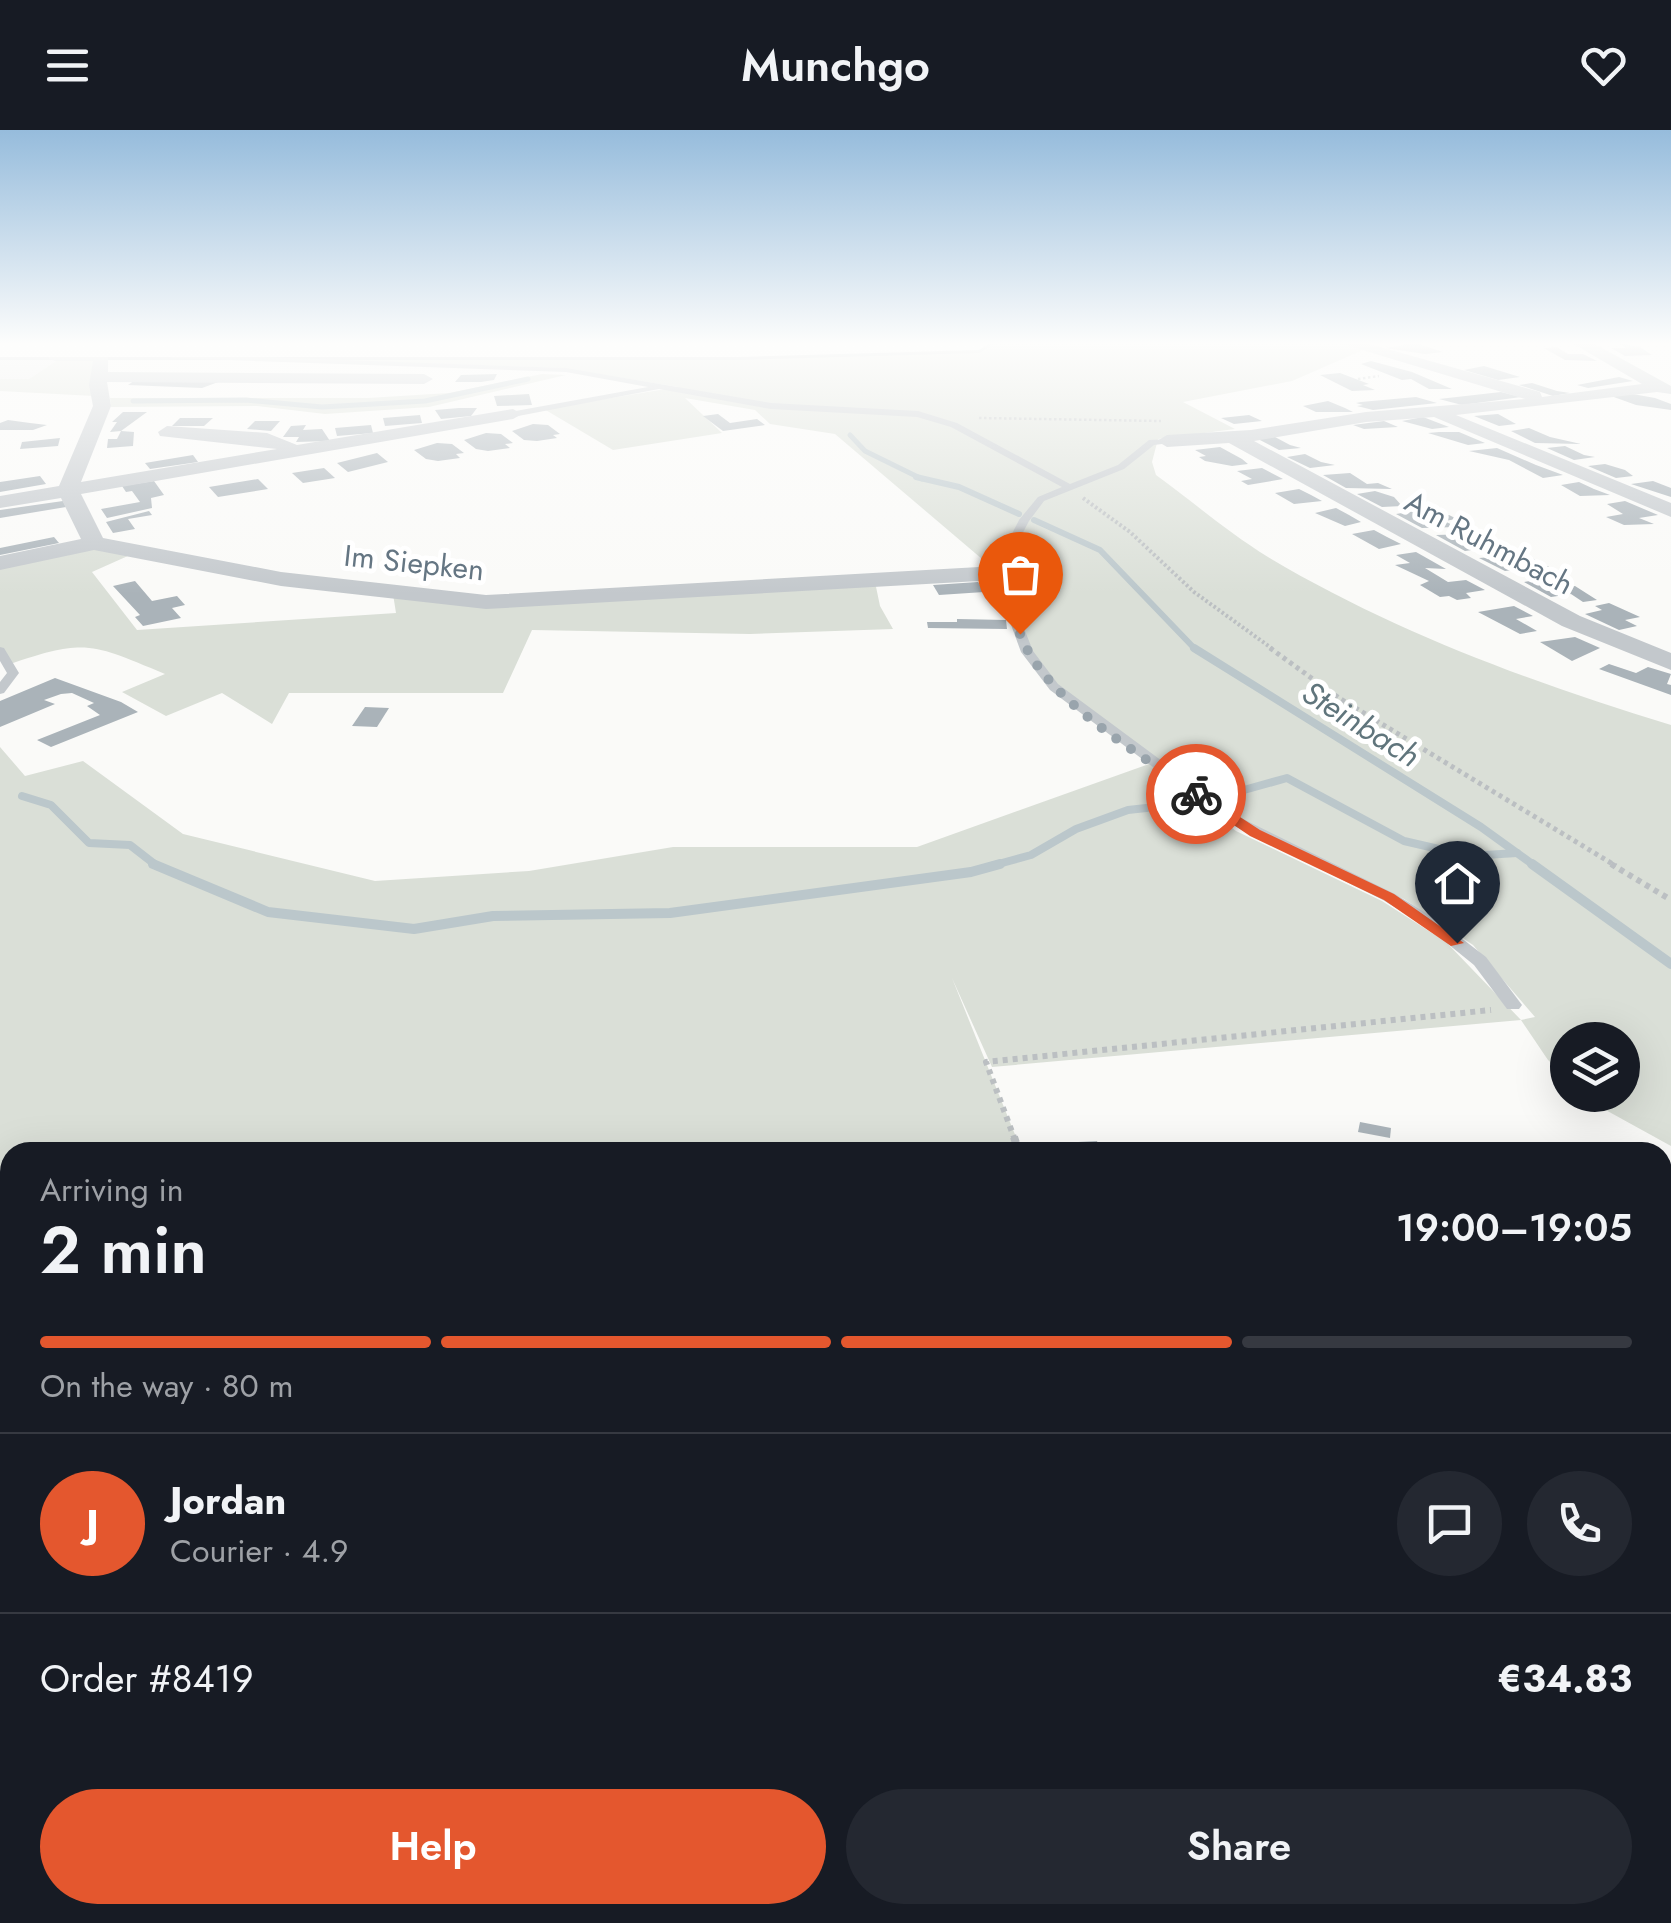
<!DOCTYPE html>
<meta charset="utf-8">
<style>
:root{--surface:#171b24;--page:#242831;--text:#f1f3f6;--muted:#9ea1a6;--line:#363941;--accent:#e4572e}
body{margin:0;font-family:Jost,sans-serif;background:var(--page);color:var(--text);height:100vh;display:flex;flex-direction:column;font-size:38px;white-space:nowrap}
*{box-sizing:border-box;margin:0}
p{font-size:32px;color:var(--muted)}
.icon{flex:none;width:55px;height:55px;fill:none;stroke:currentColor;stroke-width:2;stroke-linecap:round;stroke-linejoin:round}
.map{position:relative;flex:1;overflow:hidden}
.panel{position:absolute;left:0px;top:1012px;width:1672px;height:782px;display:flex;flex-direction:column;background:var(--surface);border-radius:30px 30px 0 0;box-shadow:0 10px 40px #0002}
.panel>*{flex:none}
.tools{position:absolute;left:1550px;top:892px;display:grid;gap:20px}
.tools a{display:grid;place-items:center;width:90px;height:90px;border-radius:50%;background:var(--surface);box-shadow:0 10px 40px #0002;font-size:50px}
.pin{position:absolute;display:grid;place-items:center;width:85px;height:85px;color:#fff;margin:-102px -42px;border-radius:50% 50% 50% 0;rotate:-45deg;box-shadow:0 0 10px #0007}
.pin .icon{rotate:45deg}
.courier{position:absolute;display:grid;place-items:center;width:100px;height:100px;margin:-50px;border:8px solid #e4572e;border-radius:50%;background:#fff;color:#222;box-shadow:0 2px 12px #0007}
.headline em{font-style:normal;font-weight:600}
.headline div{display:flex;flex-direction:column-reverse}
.headline{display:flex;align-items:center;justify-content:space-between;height:170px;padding:0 40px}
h1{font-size:65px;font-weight:600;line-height:75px}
.bar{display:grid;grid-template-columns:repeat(4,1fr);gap:15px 10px;align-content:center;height:120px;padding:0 40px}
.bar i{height:12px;border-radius:8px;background:var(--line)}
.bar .current{background:var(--accent)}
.bar p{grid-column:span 4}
.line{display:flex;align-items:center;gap:25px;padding:0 40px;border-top:2px solid var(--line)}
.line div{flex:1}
.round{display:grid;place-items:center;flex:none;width:105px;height:105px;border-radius:52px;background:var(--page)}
.cta{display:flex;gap:20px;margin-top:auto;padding:20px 40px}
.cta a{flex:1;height:115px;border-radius:60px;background:var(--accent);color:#fff;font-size:40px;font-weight:600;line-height:115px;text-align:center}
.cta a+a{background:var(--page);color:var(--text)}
header{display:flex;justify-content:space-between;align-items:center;height:130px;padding:0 40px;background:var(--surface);font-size:45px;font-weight:600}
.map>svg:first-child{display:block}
.built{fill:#e8e9e9}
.green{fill:#dadfd7;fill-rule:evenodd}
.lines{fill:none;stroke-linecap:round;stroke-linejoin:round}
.stream-far3{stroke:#bbc7cb;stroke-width:5}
.stream-far2{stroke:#bbc7cb;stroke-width:6}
.stream-far1{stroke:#bbc7cb;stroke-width:8}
.stream{stroke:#bbc7cb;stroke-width:10}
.building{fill:#aab3b9}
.secondary-casing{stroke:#b3babf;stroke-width:6}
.path-far5{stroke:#bbbfc2;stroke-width:2.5;stroke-dasharray:2.5 2.5;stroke-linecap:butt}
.path-far4{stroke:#bbbfc2;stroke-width:4;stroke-dasharray:2.5 2.5;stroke-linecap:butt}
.path-far3{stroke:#bbbfc2;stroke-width:5;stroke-dasharray:4 4;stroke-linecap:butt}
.path-far2{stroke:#bbbfc2;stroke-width:6;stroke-dasharray:5 5;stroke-linecap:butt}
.path-far1{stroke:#bbbfc2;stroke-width:8;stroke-dasharray:6 6;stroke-linecap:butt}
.path{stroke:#bbbfc2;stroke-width:10;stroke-dasharray:8 8;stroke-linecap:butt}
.lane{fill:#c3c8cc;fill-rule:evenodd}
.street{fill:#c3c8cc;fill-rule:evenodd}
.secondary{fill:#fff;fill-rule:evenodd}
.route{fill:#e4572e}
.done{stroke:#99a4ac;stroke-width:10;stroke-dasharray:0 18}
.labels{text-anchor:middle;stroke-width:10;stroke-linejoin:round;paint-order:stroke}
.far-street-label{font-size:30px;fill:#657683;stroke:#fff}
.far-water-label{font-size:32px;font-style:italic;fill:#60757c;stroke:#fff}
</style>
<header><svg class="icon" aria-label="menu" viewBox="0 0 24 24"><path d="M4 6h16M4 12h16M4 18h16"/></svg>Munchgo<svg class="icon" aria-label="heart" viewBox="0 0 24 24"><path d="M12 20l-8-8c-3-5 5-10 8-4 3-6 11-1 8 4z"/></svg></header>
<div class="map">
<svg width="1671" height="1793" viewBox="0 0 1671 1793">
<rect width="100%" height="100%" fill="#fafaf8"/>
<polygon class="built" points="0,227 27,229 59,229 29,249 0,249"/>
<g class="green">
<path d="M994,213h348l21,7 -71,31 -109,21 52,27 -77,10 -6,23 4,13c37,27 73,58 112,82 126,75 263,125 403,168v421l-69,-38 -15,-13h35v-55h-54l-1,37 -19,-17 -27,-40 -529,47 -40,-89 70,174h-1012v177h-10v-582l25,29 58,-15 100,73 192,47 154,-10 144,-24h244l232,-83 -94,-77 -27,-36 -33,-81 -160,-136 -65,-10 -15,-14 -70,-12 37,35 -109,17 -69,-41 134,-22 -116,-19 -362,-12 638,-6zM1151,635l110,66 143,68 69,46 62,72 -14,3 -75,-78 -64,-41 -146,-70z"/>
<polygon points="59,229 96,229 94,266 0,261 0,249 29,249"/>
<polygon points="542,244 566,245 429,277 325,284 257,276 111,277 110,268 368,268 449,263"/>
<path d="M94,414l45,7 -47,21 45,58 259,-17 -3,-19 41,6 441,-18 5,24 13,23 -143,5 -218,-4 -29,63h-214l-17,31 -50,-31 -56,23 -44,-24 43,-18c-73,-30 -78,-36 -155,-10l-10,-16v-84z"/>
<polygon points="1662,1241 1671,1241 1671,1793 1289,1793 1283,1785 1662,1785"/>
<polygon points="143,1785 1154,1785 1142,1793 144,1793"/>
</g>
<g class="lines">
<g class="stream-far3">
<polyline points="133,271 246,270 322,277 425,271 528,249"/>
<polyline points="850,305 865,321 922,349"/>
</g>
<g class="stream-far2">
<polyline points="916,347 959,357 1019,384"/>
<polyline points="1034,390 1100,420 1196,520"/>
</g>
<g class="stream-far1">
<polyline points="1194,518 1481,697 1535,736"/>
<polyline points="22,666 51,675 89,713 130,715 157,736"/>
<polyline points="991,736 1031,725 1076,699 1128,680 1201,672 1287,648 1404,711 1469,726 1517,723"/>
</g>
<g class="stream">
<polyline points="153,734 268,782 414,799 493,786 670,783 971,742 1000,734"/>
<polyline points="1532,734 1671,834"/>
</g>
</g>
<g class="building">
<polygon points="1401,213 1416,213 1443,222 1425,224 1385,218 1404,215"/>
<polygon points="1617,213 1640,217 1652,225 1625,226 1611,218 1627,218"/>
<polygon points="1557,217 1568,224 1583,224 1597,231 1565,230 1544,218"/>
<polygon points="1371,231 1412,242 1452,259 1429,259 1411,249 1402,250 1361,234"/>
<polygon points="1484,236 1520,247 1498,250 1464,240"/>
<polygon points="1340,243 1369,254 1363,255 1375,260 1352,261 1320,245"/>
<polygon points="497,244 494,250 481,252 455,252 461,245"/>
<polygon points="1619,247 1633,251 1588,258 1577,255"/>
<polygon points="135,250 221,251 202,258 128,255"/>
<polygon points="1532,253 1557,261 1570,263 1553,266 1519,255"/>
<polygon points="1501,262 1521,267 1462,275 1439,269"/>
<polygon points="1627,263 1655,268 1671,274 1671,280 1636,275 1611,266"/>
<polygon points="529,264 532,275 497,276 494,266"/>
<polygon points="1416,267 1437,273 1373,280 1357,276 1363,275 1356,273 1361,272"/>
<polygon points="1328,271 1345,278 1353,282 1316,282 1303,276"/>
<polygon points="459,278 477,278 471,286 441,289 435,280"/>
<polygon points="123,282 147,282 121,301 134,302 133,316 107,318 108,309 117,309 121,301 110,302 117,292 112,292"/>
<polygon points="718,284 730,293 757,289 765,295 723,301 703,286"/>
<polygon points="1498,284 1516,294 1499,296 1474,286"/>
<polygon points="420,285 422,293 385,296 383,288"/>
<polygon points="1249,285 1262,291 1234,294 1221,288"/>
<polygon points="1423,287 1449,297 1432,299 1402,291"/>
<polygon points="180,288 213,288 204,296 172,296"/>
<polygon points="8,290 30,293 47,295 33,300 0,300 0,293"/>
<polygon points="255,291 280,291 271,301 247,299"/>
<polygon points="1384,291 1398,297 1364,299 1353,295"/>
<polygon points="533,294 548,295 560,304 553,305 557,308 537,311 524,310 512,301"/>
<polygon points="306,295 303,300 322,299 330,311 296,312 299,307 283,307 291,296"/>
<polygon points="371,295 373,303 337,306 335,298"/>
<polygon points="1529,298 1550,307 1581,314 1535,313 1511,301"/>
<polygon points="1439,302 1459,302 1485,313 1468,315 1428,303"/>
<polygon points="486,303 501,304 513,313 505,314 510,318 488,321 476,319 464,310"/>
<polygon points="1275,307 1290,315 1301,318 1279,320 1258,309"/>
<polygon points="60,308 58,316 20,319 22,312"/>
<polygon points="437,313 452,314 464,323 456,324 460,328 438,331 426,329 414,320"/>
<polygon points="1565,316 1584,325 1595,327 1574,330 1547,318"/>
<polygon points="1220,317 1242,329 1248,334 1232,336 1205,331 1199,327 1206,326 1195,320"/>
<polygon points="1497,318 1536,335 1563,345 1543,348 1509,330 1469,321"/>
<polygon points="377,323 388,332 348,342 337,333"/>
<polygon points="1305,324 1321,332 1335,335 1310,338 1287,327"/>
<polygon points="193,325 198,332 150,339 145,333"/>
<polygon points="1605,334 1625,340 1633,346 1616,348 1588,336"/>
<polygon points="324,338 335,348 303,353 292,343"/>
<polygon points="1262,338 1283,349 1248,355 1241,351 1252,349 1237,341"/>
<polygon points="1350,343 1367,354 1378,353 1392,359 1346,358 1323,345"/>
<polygon points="40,346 46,354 0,362 0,352"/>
<polygon points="258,349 268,359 218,367 209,357"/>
<polygon points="154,351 164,365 151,368 152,378 107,388 101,379 140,372 132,361 126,362 122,356"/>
<polygon points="1653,351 1671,358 1671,367 1631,354"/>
<polygon points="1579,352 1594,359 1610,365 1580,366 1561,355"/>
<polygon points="1299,359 1311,365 1322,371 1294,374 1275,363"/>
<polygon points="1375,361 1394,367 1402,376 1382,377 1357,364"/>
<polygon points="63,371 66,377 0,388 0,380"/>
<polygon points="1625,371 1658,385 1639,388 1654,394 1624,395 1606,387 1623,384 1607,374"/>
<polygon points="1336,378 1349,385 1361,392 1345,396 1315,383"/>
<polygon points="149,381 152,385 128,389 135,399 113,403 106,392"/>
<polygon points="1414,381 1435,387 1449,385 1457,389 1444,391 1457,397 1422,398 1396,384"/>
<polygon points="1476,398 1507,415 1465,421 1436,405 1471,404 1463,400"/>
<polygon points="1374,400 1387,407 1401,414 1379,419 1352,404"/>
<polygon points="54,407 59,413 0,425 0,418"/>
<polygon points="1511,419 1528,426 1553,439 1542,441 1534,437 1505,441 1479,428 1505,426 1496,421"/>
<polygon points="1416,422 1446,439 1425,438 1448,452 1466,450 1485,460 1466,463 1471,468 1457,470 1449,466 1440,467 1420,455 1429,451 1395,435 1410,433 1396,425"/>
<polygon points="1547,448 1565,458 1575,456 1597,470 1583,472 1571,464 1551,467 1524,452"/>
<polygon points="135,451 152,471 177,466 185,475 172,478 181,488 143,496 135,487 140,485 113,456"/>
<polygon points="978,452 984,462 939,465 933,455"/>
<polygon points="1609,473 1640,487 1625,490 1637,496 1619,500 1585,484 1602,480 1595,476"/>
<polygon points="1514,476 1533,486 1516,489 1537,501 1520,504 1478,482"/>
<polygon points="957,489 1006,490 1007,499 928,498 927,492 957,492"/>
<polygon points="1575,507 1600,518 1572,531 1540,512"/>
<polygon points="1609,534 1636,543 1648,537 1671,544 1667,554 1671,555 1671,565 1599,539"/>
<polygon points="55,548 121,572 138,582 51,617 37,610 100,585 87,576 94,573 72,563 61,564 44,570 55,574 0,597 0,571"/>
<polygon points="365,577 389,578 377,597 352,596"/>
<polygon points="1360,992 1391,998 1390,1008 1358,1002"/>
<polygon points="1097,1011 1101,1022 1081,1022 1078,1012"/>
</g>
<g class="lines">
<g class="secondary-casing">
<polygon id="secondary" points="0,213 990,213 979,220 740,227 0,227"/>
</g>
<g class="path-far5">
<polyline points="1358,249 1379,246"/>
<polyline points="979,288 1161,291"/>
</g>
<polyline class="path-far4" points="1083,368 1130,402 1194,462 1274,520"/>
<polyline class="path-far3" points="1270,518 1339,568 1616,736"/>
<g class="path-far2">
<polyline points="1611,734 1671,770"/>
<polyline points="1015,1010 986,932 1491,880"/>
</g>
<g class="path-far1">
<polyline points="1014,1007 1019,1022"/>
<polyline points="0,1154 10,1154"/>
</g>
<g class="path">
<polyline points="178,1785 178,1793"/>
<polyline points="1274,1785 1280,1793"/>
</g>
<g class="lane">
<polygon points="174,224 566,238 771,273 918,281 957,293 1070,354 1118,335 1149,310 1170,309 1170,313 1154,315 1124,339 1044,371 1029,391 1002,443 1033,521 1058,554 1235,685 1395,764 1439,791 1486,827 1522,875 1519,879 1507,879 1474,835 1427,797 1383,770 1225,691 1050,560 1021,522 992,443 1019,390 1038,367 1062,357 951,297 917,287 771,279 659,259 513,287 510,282 648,257 566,242 171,228"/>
<polygon points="0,517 4,518 19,543 4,563 0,564 0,552 7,543 0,531"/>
</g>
<g class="street">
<polygon points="1339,213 1366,213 1540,262 1542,267 1642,254 1572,213 1593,213 1671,256 1671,264 1657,262 1456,285 1671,373 1671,387 1434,287 1366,292 1254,311 1580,486 1671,523 1671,540 1562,496 1229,313 1167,317 1157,311 1167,305 1251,300 1366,282 1525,269"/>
<polygon points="49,223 108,223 108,242 424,244 433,249 424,254 107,252 111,276 81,352 277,319 160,306 158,302 167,296 267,303 297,315 513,279 522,284 513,289 81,364 103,408 281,442 486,465 997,436 1009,443 997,450 486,479 281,456 94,420 0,440 0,426 81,409 61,368 0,378 0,366 59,356 93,276 89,255 93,231 55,231 49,229"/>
</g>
<use href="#secondary" class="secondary"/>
</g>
<linearGradient id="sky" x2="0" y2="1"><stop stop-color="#96bcdc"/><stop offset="0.46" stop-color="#fdfdfc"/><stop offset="1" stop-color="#fdfdfc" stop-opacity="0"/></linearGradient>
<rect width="1671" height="464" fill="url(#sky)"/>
<polygon class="route" points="1191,661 1200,661 1260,700 1394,764 1464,813 1451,816 1384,770 1250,706 1191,666"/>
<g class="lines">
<path class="done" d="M1020,504c26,68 119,118 176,160"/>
</g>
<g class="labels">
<g class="far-street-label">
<text transform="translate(1489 413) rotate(28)" y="10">Am Ruhmbach</text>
<text transform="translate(414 433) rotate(6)" y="10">Im Siepken</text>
</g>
<g class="far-water-label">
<text transform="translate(1361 594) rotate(32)" y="11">Steinbach</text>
</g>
</g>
</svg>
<div class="tools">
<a><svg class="icon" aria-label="layers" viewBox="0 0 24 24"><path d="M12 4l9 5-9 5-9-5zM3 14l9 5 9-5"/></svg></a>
</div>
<div class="pin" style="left:1020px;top:504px;background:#ea580c"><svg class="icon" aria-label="bag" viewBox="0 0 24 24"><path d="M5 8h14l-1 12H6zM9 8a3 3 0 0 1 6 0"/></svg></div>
<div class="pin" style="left:1457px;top:813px;background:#1f2937"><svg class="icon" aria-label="home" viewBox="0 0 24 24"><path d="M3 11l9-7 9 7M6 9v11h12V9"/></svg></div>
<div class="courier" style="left:1196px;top:664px"><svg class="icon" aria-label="bike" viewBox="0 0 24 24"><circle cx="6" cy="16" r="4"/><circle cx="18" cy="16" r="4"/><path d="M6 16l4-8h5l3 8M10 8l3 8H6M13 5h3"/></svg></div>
<section class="panel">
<div class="headline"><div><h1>2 min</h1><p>Arriving in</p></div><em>19:00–19:05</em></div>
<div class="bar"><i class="current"></i><i class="current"></i><i class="current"></i><i></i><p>On the way · 80 m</p></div>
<div class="line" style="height:180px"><b class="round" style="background:var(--accent);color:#fff">J</b><div><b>Jordan</b><p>Courier · 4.9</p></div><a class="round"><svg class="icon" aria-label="chat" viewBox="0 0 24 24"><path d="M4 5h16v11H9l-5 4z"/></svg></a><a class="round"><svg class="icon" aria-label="phone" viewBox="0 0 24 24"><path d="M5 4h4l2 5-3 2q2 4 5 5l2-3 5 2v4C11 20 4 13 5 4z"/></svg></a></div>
<div class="line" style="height:130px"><div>Order #8419</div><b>€34.83</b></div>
<div class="cta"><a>Help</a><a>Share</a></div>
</section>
</div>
